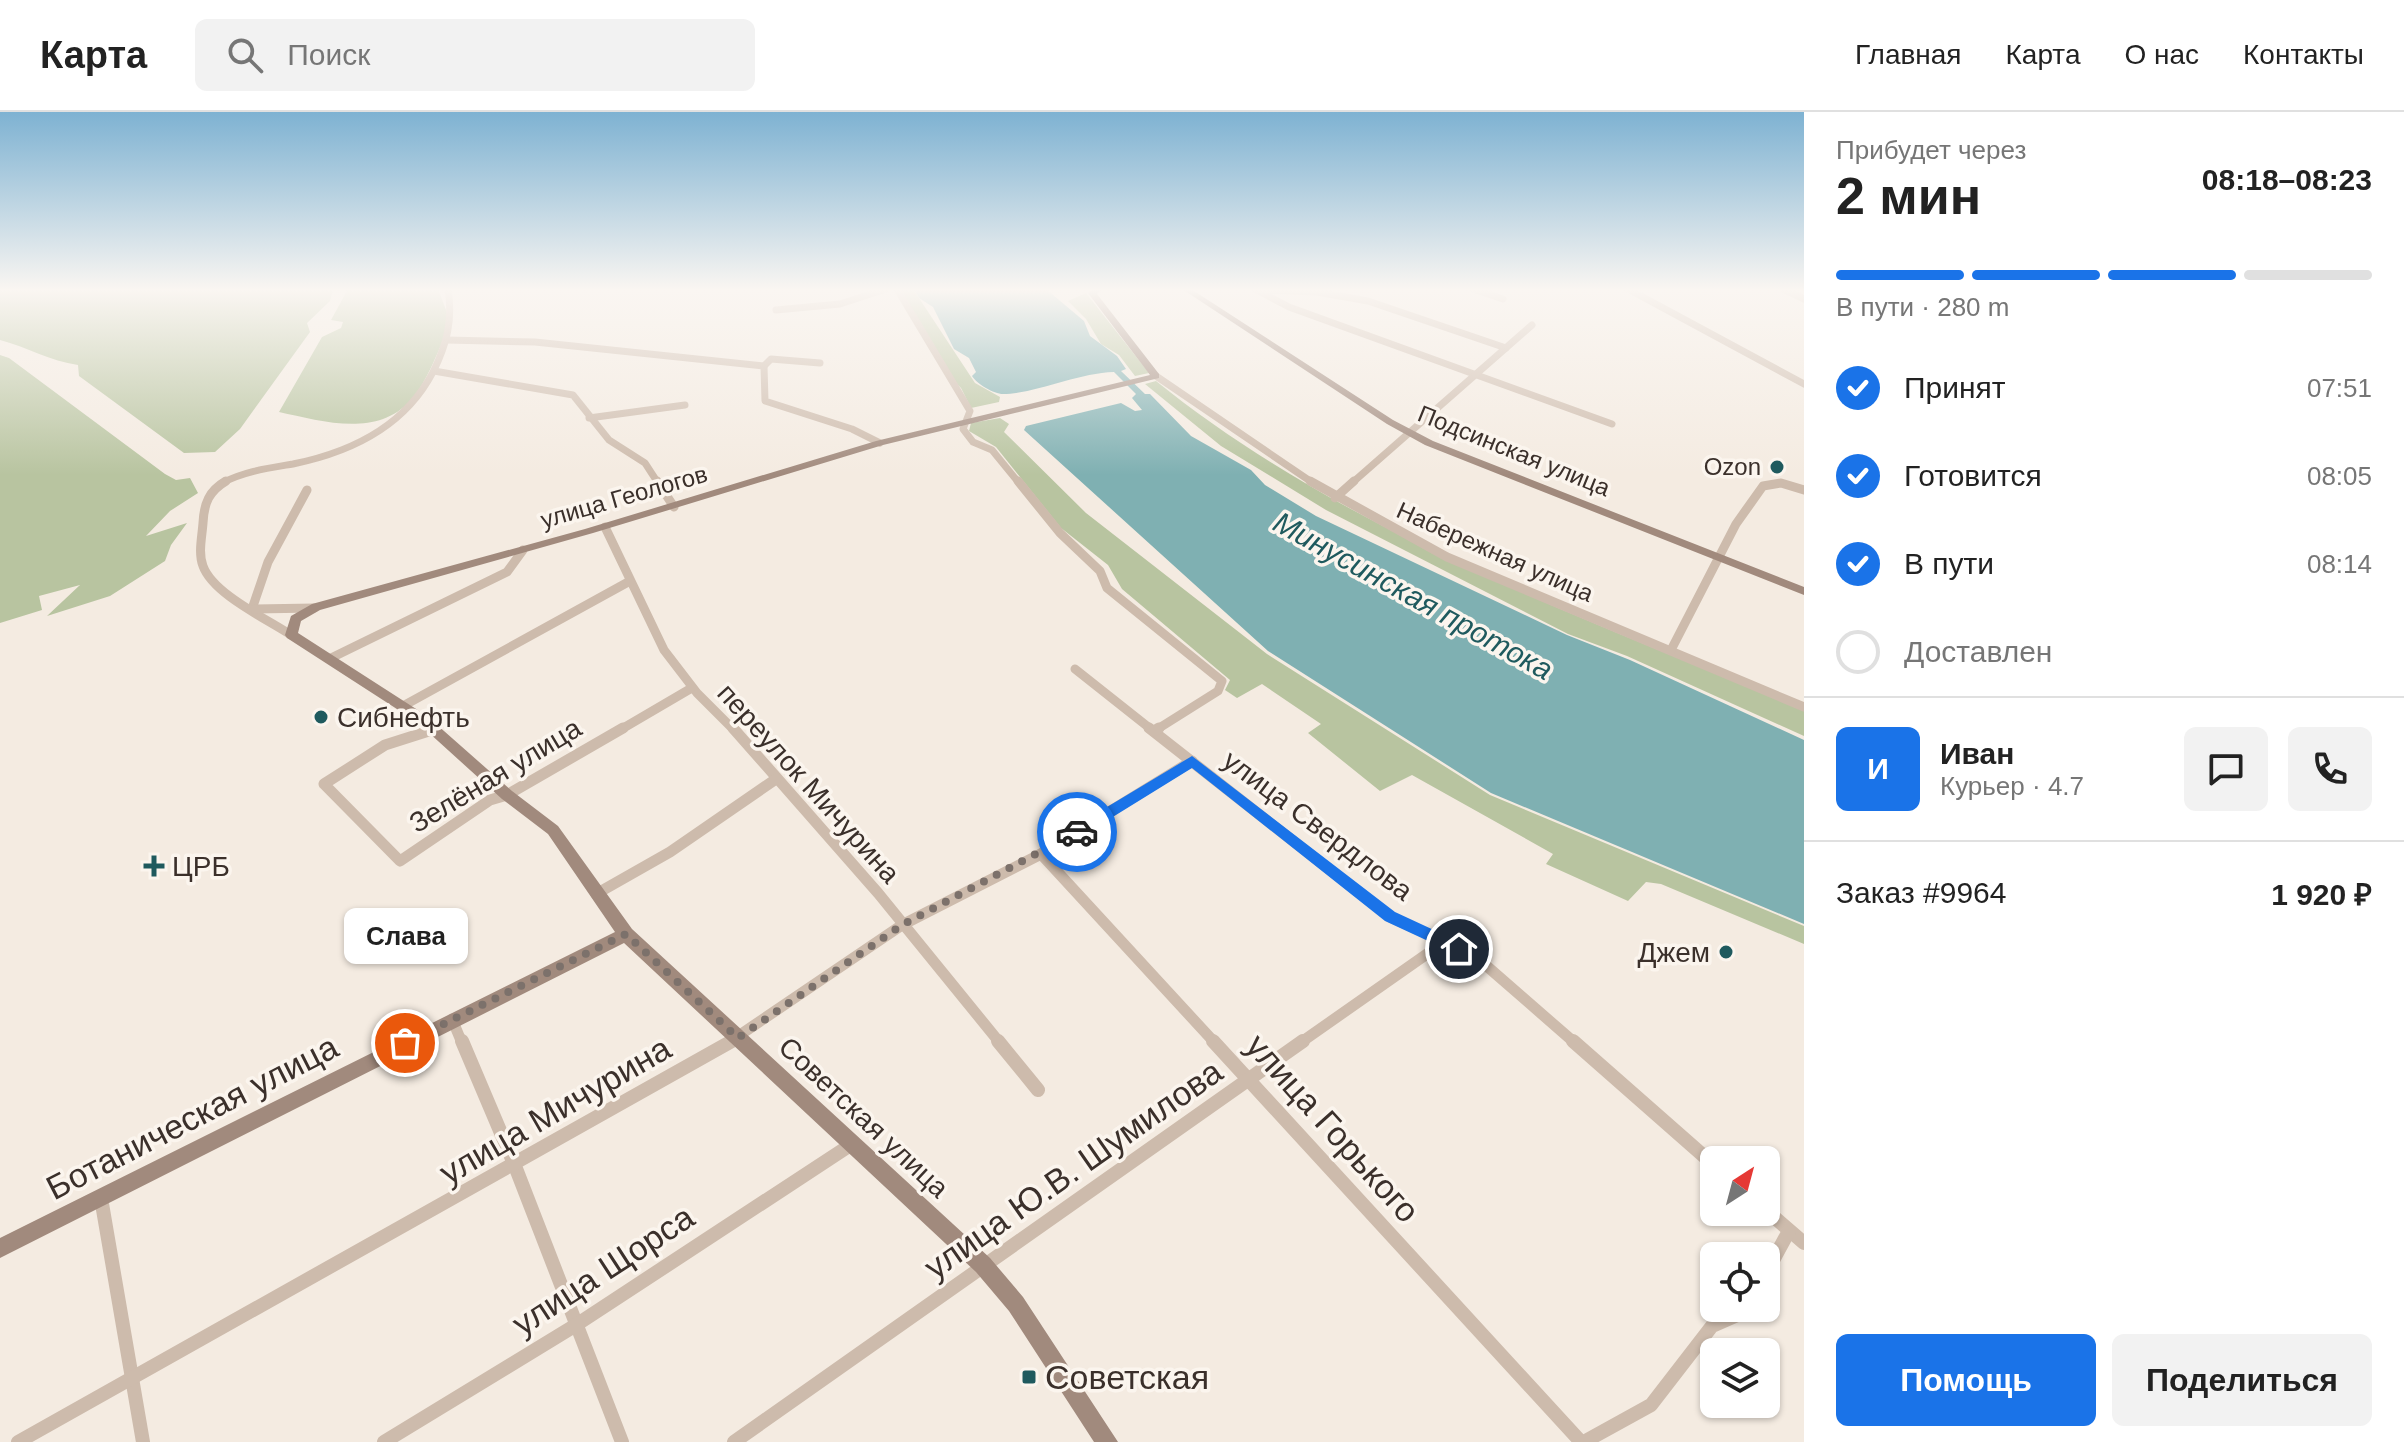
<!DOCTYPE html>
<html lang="ru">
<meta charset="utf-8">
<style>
:root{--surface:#fff;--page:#f2f2f2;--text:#222;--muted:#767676;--line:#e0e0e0;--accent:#1a73e8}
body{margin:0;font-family:Helvetica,sans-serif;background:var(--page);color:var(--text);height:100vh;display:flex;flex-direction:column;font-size:30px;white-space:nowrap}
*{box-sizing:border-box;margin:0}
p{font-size:26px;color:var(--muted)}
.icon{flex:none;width:44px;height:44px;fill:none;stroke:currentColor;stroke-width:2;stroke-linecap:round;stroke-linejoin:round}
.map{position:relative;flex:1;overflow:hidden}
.panel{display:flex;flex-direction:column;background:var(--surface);width:600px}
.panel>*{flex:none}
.needle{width:52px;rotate:36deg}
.tools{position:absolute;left:1700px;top:1034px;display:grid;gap:16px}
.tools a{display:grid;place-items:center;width:80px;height:80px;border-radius:12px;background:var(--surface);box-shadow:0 2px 6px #0004;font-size:40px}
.pin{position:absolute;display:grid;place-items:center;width:68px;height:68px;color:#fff;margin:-34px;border:4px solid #fff;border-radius:50%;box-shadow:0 2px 8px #0007}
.courier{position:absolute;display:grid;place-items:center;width:80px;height:80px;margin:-40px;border:6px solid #1a73e8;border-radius:50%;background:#fff;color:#222;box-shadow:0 2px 10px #0007}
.bubble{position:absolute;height:56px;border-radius:12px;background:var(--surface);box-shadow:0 2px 6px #0004;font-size:26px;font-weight:600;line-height:56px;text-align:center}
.summary em{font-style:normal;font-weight:600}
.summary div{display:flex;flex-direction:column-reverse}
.summary{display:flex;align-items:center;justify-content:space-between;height:136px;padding:0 32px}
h1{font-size:52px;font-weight:600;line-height:60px}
.bar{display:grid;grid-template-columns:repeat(4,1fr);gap:12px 8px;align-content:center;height:96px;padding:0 32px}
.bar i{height:10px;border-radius:6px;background:var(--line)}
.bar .current{background:var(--accent)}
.bar p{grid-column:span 4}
.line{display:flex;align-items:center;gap:20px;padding:0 32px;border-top:2px solid var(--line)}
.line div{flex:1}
.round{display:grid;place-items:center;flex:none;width:84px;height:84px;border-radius:12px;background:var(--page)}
ol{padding:0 32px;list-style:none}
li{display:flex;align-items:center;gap:24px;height:88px}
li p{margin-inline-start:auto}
li .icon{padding:8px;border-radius:50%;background:var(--accent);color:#fff;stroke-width:4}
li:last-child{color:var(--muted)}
li i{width:44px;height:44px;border:4px solid var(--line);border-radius:50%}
.action{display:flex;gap:16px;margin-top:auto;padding:16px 32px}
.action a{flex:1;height:92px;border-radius:12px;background:var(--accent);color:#fff;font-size:32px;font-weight:600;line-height:92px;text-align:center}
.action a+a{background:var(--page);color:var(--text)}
header{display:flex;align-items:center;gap:48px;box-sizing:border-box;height:112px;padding:0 40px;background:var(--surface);border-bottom:2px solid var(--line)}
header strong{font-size:38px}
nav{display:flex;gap:44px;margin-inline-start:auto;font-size:28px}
.search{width:560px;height:72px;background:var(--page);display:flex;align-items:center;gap:20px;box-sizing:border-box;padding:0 28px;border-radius:12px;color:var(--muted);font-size:30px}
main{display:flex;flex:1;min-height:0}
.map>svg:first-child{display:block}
.green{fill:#b8c4a0}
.water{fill:#7fb0b2}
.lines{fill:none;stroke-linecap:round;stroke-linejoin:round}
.street-far3{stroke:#cdbbac;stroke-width:7}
.street-far2{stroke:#cdbbac;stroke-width:9}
.street-far1{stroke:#cdbbac;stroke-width:11}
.street{stroke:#cdbbac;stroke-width:14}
.secondary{fill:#a18a7d;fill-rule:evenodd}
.route{fill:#1a73e8}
.done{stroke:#7c716b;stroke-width:8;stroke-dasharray:0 14.4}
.poi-dot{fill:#1f5a5e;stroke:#fbf5ee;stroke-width:3}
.labels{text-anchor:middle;stroke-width:7;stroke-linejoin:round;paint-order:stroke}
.far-street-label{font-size:24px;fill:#3b302b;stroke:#fbf5ee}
.far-poi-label{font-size:24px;fill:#3b302b;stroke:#fbf5ee;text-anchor:end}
.poi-label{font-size:28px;fill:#3b302b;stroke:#fbf5ee;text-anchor:start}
.street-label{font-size:28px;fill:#3b302b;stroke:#fbf5ee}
.water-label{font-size:30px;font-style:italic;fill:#1f5a5e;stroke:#fbf5ee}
.near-street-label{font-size:34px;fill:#3b302b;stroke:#fbf5ee}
.near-poi-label{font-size:34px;fill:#3b302b;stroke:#fbf5ee;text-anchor:start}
</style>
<header>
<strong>Карта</strong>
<div class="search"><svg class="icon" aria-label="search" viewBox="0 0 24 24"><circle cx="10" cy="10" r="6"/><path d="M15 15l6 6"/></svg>Поиск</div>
<nav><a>Главная</a><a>Карта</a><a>О нас</a><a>Контакты</a></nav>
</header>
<main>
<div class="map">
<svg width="1804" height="1330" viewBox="0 0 1804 1330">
<rect width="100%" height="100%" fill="#f4ebe1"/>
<g class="green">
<path d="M0,177h333l-3,12 -23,22 3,9 -70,97 -25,23 -31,1 -105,-77 -1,-11c-28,-4 -51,-18 -78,-25z"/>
<path d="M348,177h90l13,34c-12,24 -23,59 -41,78 -34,37 -89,20 -131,11l43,-75 19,-9 2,-6 -12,-2z"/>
<polygon points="901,177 913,177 975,271 1000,285 999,290 971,296 961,276 946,261"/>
<polygon points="1086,181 1149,261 1135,264 1119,243 1101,232 1086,207 1068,189"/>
<polygon points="0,243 9,246 165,362 176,368 190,366 198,381 170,399 146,424 187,411 171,433 165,449 110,484 47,504 80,473 39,484 42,498 0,511"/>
<path d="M1156,269c190,153 426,235 648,329v26l-177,-80 -59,-22 -242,-124 -105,-64 -76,-62z"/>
<polygon points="1000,306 1009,312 1004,320 1086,401 1267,542 1490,683 1804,814 1804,832 1661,772 1646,770 1628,789 1546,752 1553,742 1412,663 1380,679 1308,621 1321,612 1262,572 1237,586 1225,578 1230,568 1122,477 1108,453 1061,416 996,335 969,319 971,311"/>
</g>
<path class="water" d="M914,177h132l38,32 6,15 27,20 9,13 -5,2 24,23h5l41,42 60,34 14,15 51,31 251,119 63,25 174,80v184l-313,-131 -223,-142 -244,-221 2,-4 95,-23 14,8 7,-1 -10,-12 4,-4 -22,-22c-37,1 -79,22 -111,22 -9,0 -26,-10 -31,-18l4,-4 -7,-14 -15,-9 -21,-42 -14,-9z"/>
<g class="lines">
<g class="street-far3">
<polyline points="897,177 970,299 963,317 973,330 992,338 1019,371"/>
<polyline points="1255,177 1289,195 1612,312"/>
<polyline points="1473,177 1503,187"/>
<polyline points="1628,177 1804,272"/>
<polyline points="1783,177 1804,187"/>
<polyline points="1262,178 1317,180 1368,189 1506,236"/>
<polyline points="776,198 840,192 886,177"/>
<polyline points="447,228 535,230 764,254 771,247 820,251"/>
<polyline points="764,254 765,289 852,317 880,331"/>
<polyline points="434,259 573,283 609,328 645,351 658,371"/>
<polyline points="1156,264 1313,371"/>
<polyline points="589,306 685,293"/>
<path d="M222,371c23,-12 47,-15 71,-19 59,-12 112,-38 140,-92 14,-28 20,-52 15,-83"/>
<polyline points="1352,371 1532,213"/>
</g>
<g class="street-far2">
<path d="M226,369c-17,10 -22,22 -23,42 -1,14 -5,30 0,43 10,28 64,53 88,69"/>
<polyline points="657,369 674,395"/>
<polyline points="1018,369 1060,421 1100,459 1107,476 1222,569 1218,579 1156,618"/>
<polyline points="1310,369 1447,445 1804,595"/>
<polyline points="1335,386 1354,369"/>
<polyline points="605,415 664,538 697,581 734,618"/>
<polyline points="252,497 268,450 307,378"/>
<polyline points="255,497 314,496"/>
<polyline points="1671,538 1736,412 1763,374 1781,371 1804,378"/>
<polyline points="329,547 507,460 523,438"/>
<polyline points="1075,557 1152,618"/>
<polyline points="403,594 630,469"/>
<polyline points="620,618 690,577"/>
</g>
<g class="street-far1">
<polyline points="733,616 878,781 1000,931"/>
<polyline points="1149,616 1390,805 1474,843 1575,931"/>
<polyline points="432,618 385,633 324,672 400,749 490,688 507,683 623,616"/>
<polyline points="1154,619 1159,616"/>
<polyline points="1041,742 1215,931"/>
<polyline points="596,782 670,740 776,667"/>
<polyline points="452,907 462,931"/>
<polyline points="728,931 902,813 1041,742 1192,649"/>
<polyline points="1300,931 1444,830"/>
</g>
<g class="street">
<polyline points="462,929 515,1054 622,1330"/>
<polyline points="998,929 1038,978"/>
<polyline points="1213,929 1581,1330"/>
<polyline points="1573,929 1714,1053"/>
<polyline points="101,1086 143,1330"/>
<polyline points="1766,1098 1804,1131"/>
<polyline points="1766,1161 1789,1119"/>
<polyline points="18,1330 732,929"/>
<polyline points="384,1330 576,1213 852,1032"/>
<polyline points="734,1330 1303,929"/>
<polyline points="1584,1330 1651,1293 1712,1214 1753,1196"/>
</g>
<g class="secondary">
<polygon points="1093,177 1102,177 1097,182 1159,262 1159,266 883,333 593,421 320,498 301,509 298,521 427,604 512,679 558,714 632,817 990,1146 1023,1185 1118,1330 1094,1330 1009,1199 976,1160 624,831 0,1146 0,1126 615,820 548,722 502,687 417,610 287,526 285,523 291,504 312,492 585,417 876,329 1150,263 1088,181"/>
<polygon points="1182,177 1191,177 1393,308 1433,329 1804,475 1804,483 1425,333 1387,312"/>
</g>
</g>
<linearGradient id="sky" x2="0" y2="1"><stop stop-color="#7eb2d2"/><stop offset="0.49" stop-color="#faf6f2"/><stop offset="1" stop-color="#faf6f2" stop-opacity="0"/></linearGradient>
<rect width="1804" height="363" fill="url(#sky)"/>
<polygon class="route" points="1192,644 1395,800 1464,832 1464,841 1454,841 1385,809 1192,656 1082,724 1072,724 1072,716"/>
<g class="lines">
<polyline class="done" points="405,931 626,822 738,926 902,813 1077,720"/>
</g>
<g class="poi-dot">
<circle cx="1777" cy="355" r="8"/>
<circle cx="321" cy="605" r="8"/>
<path d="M150 742h8v8h8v8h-8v8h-8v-8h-8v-8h8z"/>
<circle cx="1726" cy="840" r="8"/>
<rect x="1021" y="1257" width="16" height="16" rx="4"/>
</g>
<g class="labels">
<g class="far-street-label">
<text transform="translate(1514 339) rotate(22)" y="8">Подсинская улица</text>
<text transform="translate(624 385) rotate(-16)" y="8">улица Геологов</text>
<text transform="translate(1495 440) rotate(24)" y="8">Набережная улица</text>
</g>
<g class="far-poi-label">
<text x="1761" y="363">Ozon</text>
</g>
<g class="poi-label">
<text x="337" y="615">Сибнефть</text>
<text x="172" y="764">ЦРБ</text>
<text x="1710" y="850" text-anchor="end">Джем</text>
</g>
<g class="street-label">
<text transform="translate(495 663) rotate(-31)" y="10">Зелёная улица</text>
<text transform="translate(809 671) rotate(48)" y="10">переулок Мичурина</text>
<text transform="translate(1318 713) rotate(37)" y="10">улица Свердлова</text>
<text transform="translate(864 1005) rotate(43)" y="10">Советская улица</text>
</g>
<g class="water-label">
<text transform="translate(1413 484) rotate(29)" y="10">Минусинская протока</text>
</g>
<g class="near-street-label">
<text transform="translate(555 998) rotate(-30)" y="12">улица Мичурина</text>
<text transform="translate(192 1005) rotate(-27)" y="12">Ботаническая улица</text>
<text transform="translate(1333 1016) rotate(48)" y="12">улица Горького</text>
<text transform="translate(1073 1057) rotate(-35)" y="12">улица Ю.В. Шумилова</text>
<text transform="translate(603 1158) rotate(-33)" y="12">улица Щорса</text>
</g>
<g class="near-poi-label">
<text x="1045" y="1277">Советская</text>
</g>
</g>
</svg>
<div class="tools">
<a><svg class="needle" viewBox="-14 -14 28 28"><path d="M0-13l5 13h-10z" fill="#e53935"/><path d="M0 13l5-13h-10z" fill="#767676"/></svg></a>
<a><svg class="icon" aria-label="locate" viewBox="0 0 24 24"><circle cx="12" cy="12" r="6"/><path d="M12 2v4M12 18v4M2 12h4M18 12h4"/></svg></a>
<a><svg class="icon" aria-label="layers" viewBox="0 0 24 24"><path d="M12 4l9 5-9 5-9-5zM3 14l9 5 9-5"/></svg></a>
</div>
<div class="pin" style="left:405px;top:931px;background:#ea580c"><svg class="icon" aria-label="bag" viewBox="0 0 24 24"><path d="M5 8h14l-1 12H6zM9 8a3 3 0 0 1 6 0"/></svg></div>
<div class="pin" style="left:1459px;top:837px;background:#1f2937"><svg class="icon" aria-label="home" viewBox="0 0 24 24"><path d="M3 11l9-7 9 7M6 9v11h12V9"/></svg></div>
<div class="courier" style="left:1077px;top:720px"><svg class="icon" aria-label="car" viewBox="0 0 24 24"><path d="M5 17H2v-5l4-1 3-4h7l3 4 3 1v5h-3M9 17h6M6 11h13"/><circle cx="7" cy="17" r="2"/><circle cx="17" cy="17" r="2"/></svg></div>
<div class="bubble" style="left:344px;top:796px;width:124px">Слава</div>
</div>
<section class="panel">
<div class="summary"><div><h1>2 мин</h1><p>Прибудет через</p></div><em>08:18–08:23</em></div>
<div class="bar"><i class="current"></i><i class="current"></i><i class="current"></i><i></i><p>В пути · 280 m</p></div>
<ol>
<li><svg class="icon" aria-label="check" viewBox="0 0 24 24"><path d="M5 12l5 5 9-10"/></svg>Принят<p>07:51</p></li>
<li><svg class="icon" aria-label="check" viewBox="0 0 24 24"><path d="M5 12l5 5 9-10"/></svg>Готовится<p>08:05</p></li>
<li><svg class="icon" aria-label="check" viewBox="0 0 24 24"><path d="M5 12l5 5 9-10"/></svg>В пути<p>08:14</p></li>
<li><i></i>Доставлен</li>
</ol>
<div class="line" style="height:144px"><b class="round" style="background:var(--accent);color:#fff">И</b><div><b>Иван</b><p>Курьер · 4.7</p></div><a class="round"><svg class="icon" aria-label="chat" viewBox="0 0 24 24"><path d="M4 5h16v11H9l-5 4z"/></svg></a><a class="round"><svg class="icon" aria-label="phone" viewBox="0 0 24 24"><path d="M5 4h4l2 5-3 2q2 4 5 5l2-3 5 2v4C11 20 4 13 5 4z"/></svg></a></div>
<div class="line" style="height:104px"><div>Заказ #9964</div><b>1 920 ₽</b></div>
<div class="action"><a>Помощь</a><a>Поделиться</a></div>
</section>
</main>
